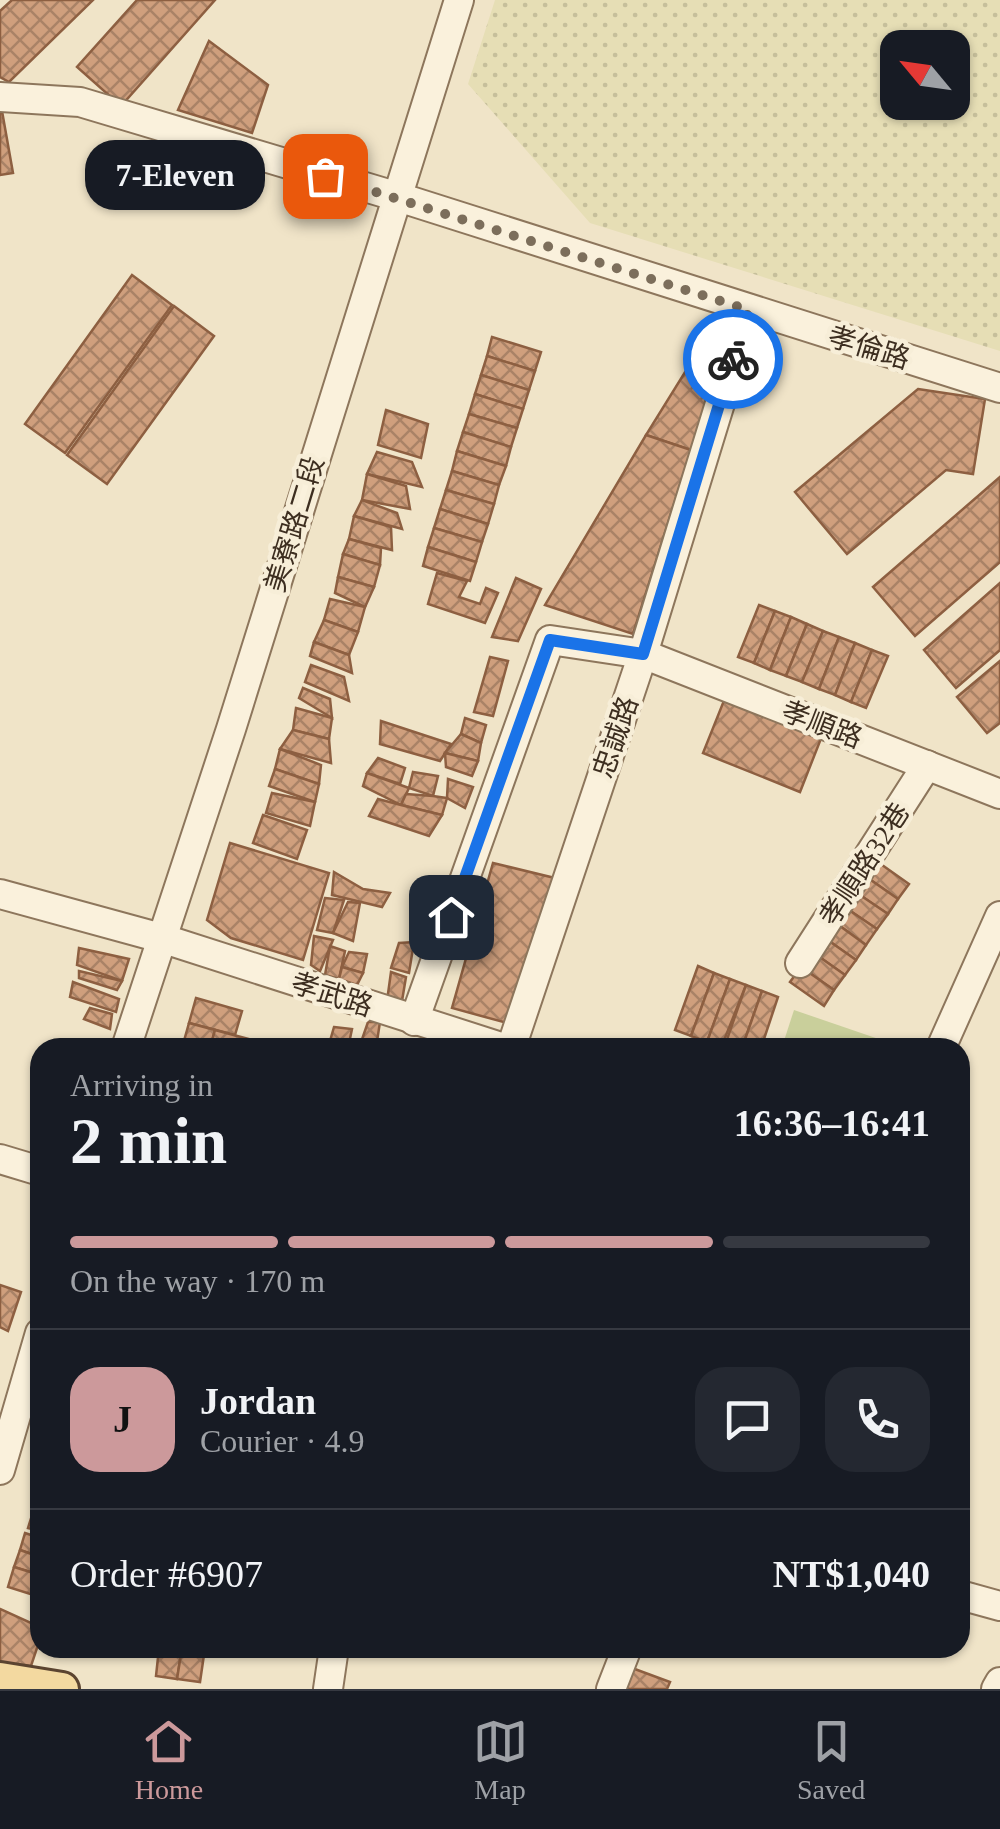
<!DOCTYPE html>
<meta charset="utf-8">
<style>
:root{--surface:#171b24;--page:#242831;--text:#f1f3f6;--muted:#9ea1a6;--line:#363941;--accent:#cc999b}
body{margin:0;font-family:"Times New Roman","Noto Sans TC",serif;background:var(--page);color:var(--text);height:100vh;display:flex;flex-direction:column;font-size:38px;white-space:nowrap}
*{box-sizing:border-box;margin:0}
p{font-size:32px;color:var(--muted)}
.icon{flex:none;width:55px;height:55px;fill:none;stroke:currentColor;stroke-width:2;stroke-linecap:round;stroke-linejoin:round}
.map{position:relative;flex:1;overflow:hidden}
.drawer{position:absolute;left:30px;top:1038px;width:940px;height:620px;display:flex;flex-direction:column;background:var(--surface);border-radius:30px;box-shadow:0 2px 8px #0004}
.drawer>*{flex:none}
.needle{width:65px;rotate:299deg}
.controls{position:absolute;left:880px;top:30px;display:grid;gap:20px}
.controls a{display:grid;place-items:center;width:90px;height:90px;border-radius:20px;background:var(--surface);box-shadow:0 2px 8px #0004;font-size:50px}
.pin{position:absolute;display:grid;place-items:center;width:85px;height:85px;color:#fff;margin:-42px;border-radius:20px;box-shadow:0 5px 15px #0006}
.courier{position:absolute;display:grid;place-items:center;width:100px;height:100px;margin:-50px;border:8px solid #1a73e8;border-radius:50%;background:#fff;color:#222;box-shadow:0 2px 12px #0007}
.bubble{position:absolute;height:70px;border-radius:30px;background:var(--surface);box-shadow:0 2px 8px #0004;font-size:32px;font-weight:600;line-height:70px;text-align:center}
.head em{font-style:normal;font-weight:600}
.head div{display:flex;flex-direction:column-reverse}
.head{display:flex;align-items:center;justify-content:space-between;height:170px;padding:0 40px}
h1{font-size:65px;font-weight:600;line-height:75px}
.bar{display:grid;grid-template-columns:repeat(4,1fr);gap:15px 10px;align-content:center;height:120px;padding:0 40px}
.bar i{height:12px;border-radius:8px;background:var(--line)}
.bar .current{background:var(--accent)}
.bar p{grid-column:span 4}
.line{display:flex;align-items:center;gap:25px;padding:0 40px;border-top:2px solid var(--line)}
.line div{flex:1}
.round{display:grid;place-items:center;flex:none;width:105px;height:105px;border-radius:30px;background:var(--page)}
.tab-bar{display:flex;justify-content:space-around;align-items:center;height:140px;border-top:2px solid var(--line);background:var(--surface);font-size:28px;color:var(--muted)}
.tab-bar a{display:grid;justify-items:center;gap:5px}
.tab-bar .current{color:var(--accent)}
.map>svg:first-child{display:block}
.farmland{fill:url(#farmland-dots);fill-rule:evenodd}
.green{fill:#c9cf9b}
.building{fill:url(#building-cross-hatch);stroke:#8d5f41;stroke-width:2.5}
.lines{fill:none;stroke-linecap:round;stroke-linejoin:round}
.minor-casing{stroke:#8d765c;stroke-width:32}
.major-casing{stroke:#5b4430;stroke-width:38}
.minor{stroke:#faf1dc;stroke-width:28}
.major{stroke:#f3d9a0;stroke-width:32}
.done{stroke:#7c6e5b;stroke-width:10;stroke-dasharray:0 18}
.route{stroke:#1a73e8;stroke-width:12}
.labels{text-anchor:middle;stroke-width:9;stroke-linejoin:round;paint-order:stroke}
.street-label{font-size:28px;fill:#3d2e20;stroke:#f7eed8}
</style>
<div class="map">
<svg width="1000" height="1689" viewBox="0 0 1000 1689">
<defs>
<pattern id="farmland-dots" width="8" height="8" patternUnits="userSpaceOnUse" patternTransform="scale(2.5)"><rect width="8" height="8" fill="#e6deb5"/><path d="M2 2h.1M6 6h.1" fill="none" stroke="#c6bf9b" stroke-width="1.8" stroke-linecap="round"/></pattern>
<pattern id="building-cross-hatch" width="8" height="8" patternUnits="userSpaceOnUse" patternTransform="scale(2.5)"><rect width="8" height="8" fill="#cf9f7d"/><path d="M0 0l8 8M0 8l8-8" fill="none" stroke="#a98266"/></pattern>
</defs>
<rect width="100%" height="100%" fill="#f0e4c8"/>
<path class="farmland" d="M495,0h505v351l-410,-128 -122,-139zM898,48h54v54h-54z"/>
<polygon class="green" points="794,1010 902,1047 782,1047"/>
<g class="building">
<polygon points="12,0 93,0 9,82 0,77 0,11"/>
<polygon points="137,0 215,0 121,106 77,67"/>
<polygon points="209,41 268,85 252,133 178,110"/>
<polygon points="2,111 13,173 0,175 0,112"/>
<polygon points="132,275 172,305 65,453 25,424"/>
<polygon points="174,306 214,336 107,484 67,455"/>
<polygon points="492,337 541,352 535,371 487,356"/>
<polygon points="487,356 535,371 529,390 481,375"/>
<polygon points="690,364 711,388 691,450 646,435"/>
<polygon points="481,375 529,390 523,409 475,394"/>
<polygon points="918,389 985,399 973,474 946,470 847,554 795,492"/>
<polygon points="475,394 523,409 517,428 469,414"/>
<polygon points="386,410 428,424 421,458 378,445"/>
<polygon points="469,414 517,428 511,447 463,432"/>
<polygon points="463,432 511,447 506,466 457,451"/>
<polygon points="646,435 691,450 633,634 545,605"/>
<polygon points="457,451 506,466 499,485 452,471"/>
<polygon points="377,452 412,462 422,487 367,474"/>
<polygon points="452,471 499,485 494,504 446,490"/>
<polygon points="367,474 406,486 410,509 362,500"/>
<polygon points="1000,477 1000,562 915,636 873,587"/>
<polygon points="446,490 494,504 488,524 440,509"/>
<polygon points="362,500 397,513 402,529 354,516"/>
<polygon points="440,509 488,524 482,542 434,528"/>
<polygon points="354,516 391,527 392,550 349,539"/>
<polygon points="434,528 482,542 476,562 428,547"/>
<polygon points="349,539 381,548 380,565 343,554"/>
<polygon points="428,547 476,562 470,581 423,566"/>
<polygon points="343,554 380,565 374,587 338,577"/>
<polygon points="437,573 467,581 459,597 480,604 486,588 498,593 485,623 428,604"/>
<polygon points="338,577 374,587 365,607 335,593"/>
<polygon points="516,578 541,589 518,641 492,637"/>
<polygon points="1000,583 1000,650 956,688 924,650"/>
<polygon points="330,599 365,607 358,632 324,620"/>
<polygon points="759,605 775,611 754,663 738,657"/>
<polygon points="775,611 791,617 770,670 754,663"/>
<polygon points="791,617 807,624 786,676 770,670"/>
<polygon points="324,620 358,632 349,655 314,642"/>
<polygon points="807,624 823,631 802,682 786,676"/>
<polygon points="823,631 839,637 819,689 802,682"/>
<polygon points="839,637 855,643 835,695 819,689"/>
<polygon points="314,642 349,655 352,673 310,656"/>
<polygon points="855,643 872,650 851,702 835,695"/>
<polygon points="872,650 888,656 866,708 851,702"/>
<polygon points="490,657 508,661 493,716 474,712"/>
<polygon points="1000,661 1000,723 987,733 957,697"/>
<polygon points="311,665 344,677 349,701 305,682"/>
<polygon points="303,688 330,699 332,718 299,698"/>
<polygon points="725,698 822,736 800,792 703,753"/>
<polygon points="296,708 332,718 329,739 293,730"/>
<polygon points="465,718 486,725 481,743 461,734"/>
<polygon points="381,721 451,744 440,761 380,744"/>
<polygon points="293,730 329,739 331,763 280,749"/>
<polygon points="461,734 481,743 478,761 445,753"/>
<polygon points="280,749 321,765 319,784 275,769"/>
<polygon points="445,753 478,761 472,776 446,767"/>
<polygon points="378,758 405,768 400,784 367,773"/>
<polygon points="275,769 319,784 315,802 269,786"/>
<polygon points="413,772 438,776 433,796 409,788"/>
<polygon points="367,773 409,788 401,805 363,786"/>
<polygon points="448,779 473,787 465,808 447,798"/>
<polygon points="272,793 315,802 310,826 266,813"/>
<polygon points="406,794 433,796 447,798 442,815 401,805"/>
<polygon points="378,799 401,805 442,815 429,836 369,816"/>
<polygon points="263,815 307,830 297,859 253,843"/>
<polygon points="230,843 329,873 303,960 231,938 207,920"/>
<polygon points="875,860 909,884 898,899 865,876"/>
<polygon points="493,863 567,881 518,1026 452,1008"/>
<polygon points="334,872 363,889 390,893 382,907 332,895"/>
<polygon points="865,876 898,899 888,914 854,891"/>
<polygon points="854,891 888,914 877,929 843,906"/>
<polygon points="325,898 344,900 333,933 317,930"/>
<polygon points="348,902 360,903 353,941 333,933"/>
<polygon points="843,906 877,929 866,945 833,921"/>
<polygon points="833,921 866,945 856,960 822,936"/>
<polygon points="314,936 333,940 320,971 311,965"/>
<polygon points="822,936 856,960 845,975 811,951"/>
<polygon points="414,942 409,973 391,968 399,943"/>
<polygon points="330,946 345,951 339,979 325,975"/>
<polygon points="79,948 129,959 122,981 77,965"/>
<polygon points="811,951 845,975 834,990 801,967"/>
<polygon points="349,952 367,954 363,973 342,967"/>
<polygon points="698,966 714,973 691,1036 675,1030"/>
<polygon points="342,967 363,973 357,985 339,979"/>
<polygon points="801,967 834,990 824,1006 790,982"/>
<polygon points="79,971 122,981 117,990 79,978"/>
<polygon points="391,972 406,977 401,1007 387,1001"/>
<polygon points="714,973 730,979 707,1042 691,1036"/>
<polygon points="730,979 746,985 721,1048 707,1042"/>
<polygon points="73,982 119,999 116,1012 70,997"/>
<polygon points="746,985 762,991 742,1048 724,1048"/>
<polygon points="762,991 778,997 761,1048 742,1048"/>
<polygon points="196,998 242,1011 235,1035 189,1023"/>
<polygon points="90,1008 112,1014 110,1029 84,1019"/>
<polygon points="368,1022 380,1022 376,1048 359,1048"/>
<polygon points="189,1023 215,1030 210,1048 182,1048"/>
<polygon points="334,1027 352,1029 348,1048 328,1048"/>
<polygon points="215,1030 252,1040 250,1048 210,1048"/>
<polygon points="0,1285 21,1292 8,1331 0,1327"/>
<polygon points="33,1512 40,1514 40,1531 28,1528"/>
<polygon points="25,1533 40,1538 40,1557 20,1550"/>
<polygon points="20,1550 40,1557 40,1575 14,1567"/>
<polygon points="14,1567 40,1575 40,1597 8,1587"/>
<polygon points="0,1609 40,1627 40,1639 31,1666 0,1663"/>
<polygon points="159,1648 182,1648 177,1679 156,1676"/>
<polygon points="182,1648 205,1648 200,1682 177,1679"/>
<polygon points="632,1668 670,1682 667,1689 624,1689"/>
</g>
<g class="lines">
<g class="minor-casing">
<g id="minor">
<polyline points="0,97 80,102 395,196 1000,388"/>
<polyline points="0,894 161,938 504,1048"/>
<polyline points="800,963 927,765"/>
<polyline points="414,1021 550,640 643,654 1000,794"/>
<polyline points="126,1048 231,729 459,0"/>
<polyline points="511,1048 643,654 749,309"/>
<polyline points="941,1048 1000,916"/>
<polyline points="0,1159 40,1171"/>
<polyline points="0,1470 40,1333"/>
<polyline points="960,1595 1000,1606"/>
<polyline points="328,1689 334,1648"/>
<polyline points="611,1689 627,1648"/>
<polyline points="996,1689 1000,1682"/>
</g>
</g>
<g class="major-casing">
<polyline id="major" points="0,1679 62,1689"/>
</g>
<use href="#minor" class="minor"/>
<use href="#major" class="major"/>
</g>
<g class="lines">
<polyline class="done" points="325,176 749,310 733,359"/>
<polyline class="route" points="451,917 550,640 643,654 733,359"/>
</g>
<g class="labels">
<g class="street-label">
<text transform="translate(869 347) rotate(17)" y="10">孝倫路</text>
<text transform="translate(294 524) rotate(-73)" y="10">美寮路二段</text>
<text transform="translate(822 724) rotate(21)" y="10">孝順路</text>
<text transform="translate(615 737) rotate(-71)" y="10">忠誠路</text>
<text transform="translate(864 864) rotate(-57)" y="10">孝順路32巷</text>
<text transform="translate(332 994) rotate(18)" y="10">孝武路</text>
</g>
</g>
</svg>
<div class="controls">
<a><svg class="needle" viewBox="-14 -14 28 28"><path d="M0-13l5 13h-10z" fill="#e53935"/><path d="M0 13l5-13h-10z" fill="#9ea1a6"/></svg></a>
</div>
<div class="pin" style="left:325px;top:176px;background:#ea580c"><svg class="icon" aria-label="bag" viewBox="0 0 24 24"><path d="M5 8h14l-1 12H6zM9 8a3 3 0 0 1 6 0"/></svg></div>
<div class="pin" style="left:451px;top:917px;background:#1f2937"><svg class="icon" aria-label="home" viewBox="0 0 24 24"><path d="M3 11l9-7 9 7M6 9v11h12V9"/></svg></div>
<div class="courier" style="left:733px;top:359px"><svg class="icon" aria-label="bike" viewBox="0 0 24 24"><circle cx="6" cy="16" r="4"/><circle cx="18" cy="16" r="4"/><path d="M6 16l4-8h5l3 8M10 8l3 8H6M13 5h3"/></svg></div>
<div class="bubble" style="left:85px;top:140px;width:180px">7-Eleven</div>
<section class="drawer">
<div class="head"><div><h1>2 min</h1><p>Arriving in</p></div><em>16:36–16:41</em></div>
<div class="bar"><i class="current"></i><i class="current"></i><i class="current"></i><i></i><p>On the way · 170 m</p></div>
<div class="line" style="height:180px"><b class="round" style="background:var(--accent);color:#111">J</b><div><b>Jordan</b><p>Courier · 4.9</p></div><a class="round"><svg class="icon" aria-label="chat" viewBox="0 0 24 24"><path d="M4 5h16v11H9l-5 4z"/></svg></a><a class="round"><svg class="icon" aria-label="phone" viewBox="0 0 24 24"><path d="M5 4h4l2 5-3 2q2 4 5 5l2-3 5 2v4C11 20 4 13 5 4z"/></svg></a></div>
<div class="line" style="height:130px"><div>Order #6907</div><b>NT$1,040</b></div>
</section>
</div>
<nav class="tab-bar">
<a class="current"><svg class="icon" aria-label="home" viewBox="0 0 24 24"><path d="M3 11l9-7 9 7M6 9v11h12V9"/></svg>Home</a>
<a><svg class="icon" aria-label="map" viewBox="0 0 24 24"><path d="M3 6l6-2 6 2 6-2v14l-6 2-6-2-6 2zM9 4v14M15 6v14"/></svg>Map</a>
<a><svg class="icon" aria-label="saved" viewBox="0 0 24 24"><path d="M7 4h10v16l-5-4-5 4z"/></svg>Saved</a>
</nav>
